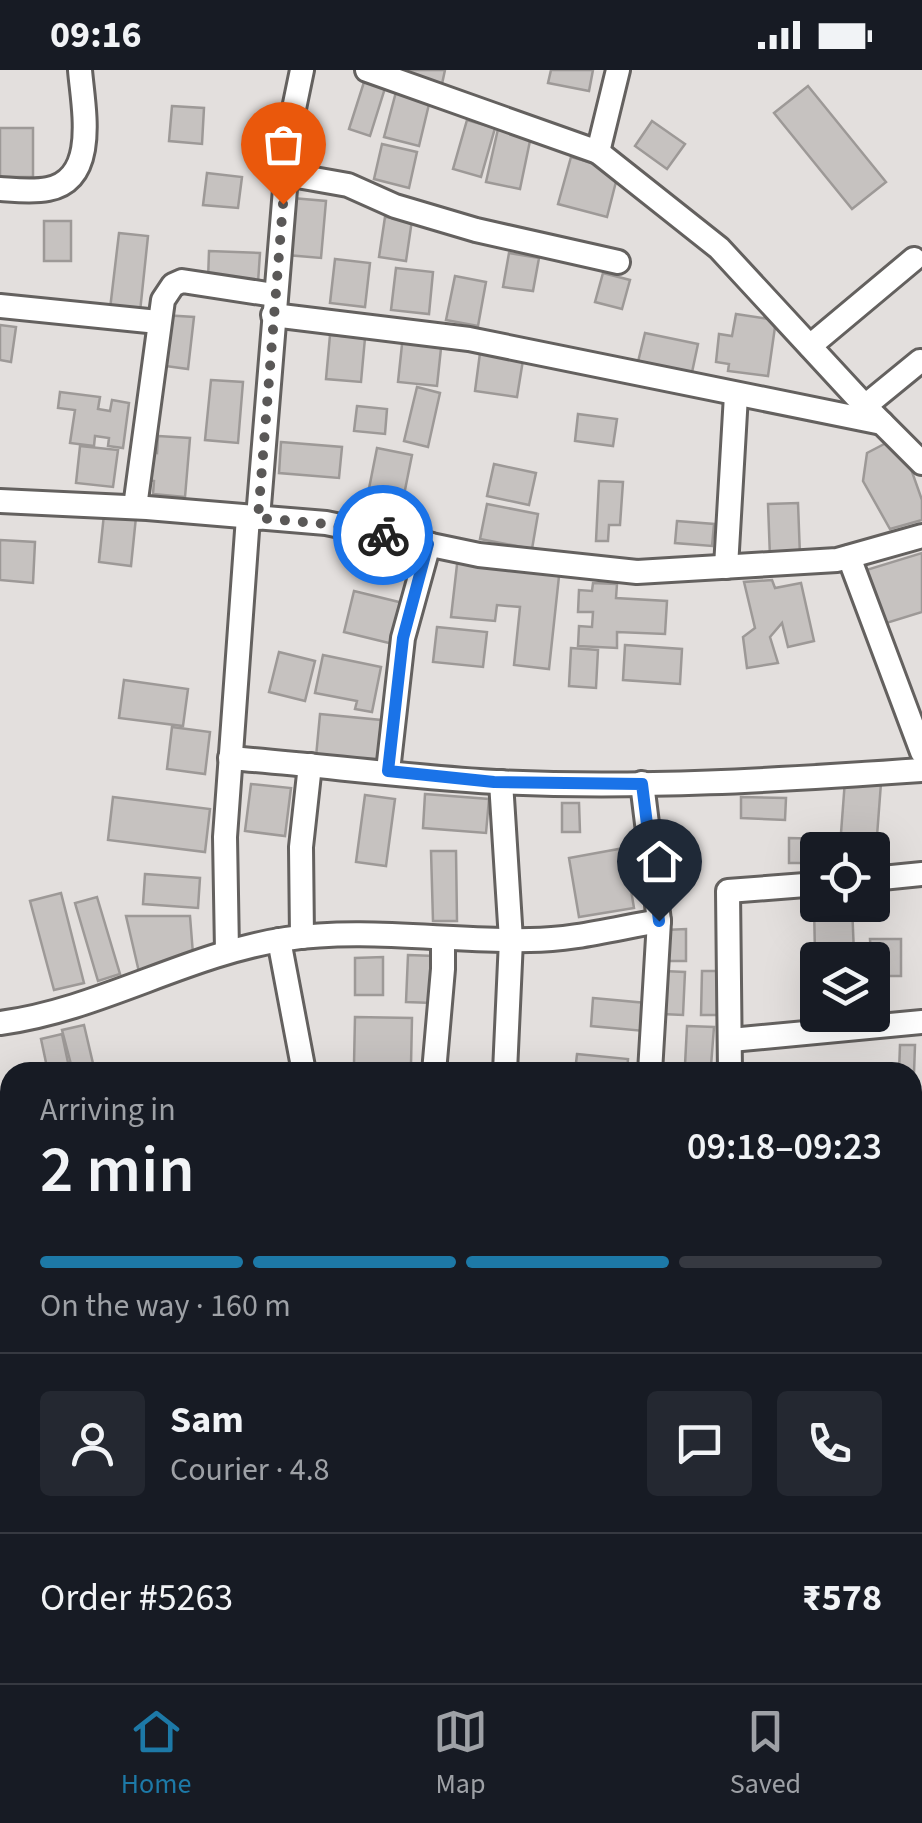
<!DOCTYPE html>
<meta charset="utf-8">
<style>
:root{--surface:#171b24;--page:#242831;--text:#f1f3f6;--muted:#9ea1a6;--line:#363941;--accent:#1d79a7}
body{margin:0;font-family:"Source Sans 3",sans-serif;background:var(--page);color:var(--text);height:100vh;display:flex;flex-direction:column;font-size:38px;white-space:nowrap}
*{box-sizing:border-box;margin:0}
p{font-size:32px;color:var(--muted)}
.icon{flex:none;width:55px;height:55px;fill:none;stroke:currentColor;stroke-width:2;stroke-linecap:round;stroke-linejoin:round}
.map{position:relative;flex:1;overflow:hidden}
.side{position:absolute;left:0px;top:992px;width:922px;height:622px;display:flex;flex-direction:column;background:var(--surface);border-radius:30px 30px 0 0;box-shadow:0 10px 40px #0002}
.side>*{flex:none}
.buttons{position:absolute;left:800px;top:762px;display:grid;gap:20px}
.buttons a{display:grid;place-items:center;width:90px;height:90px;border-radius:10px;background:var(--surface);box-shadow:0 10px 40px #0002;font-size:50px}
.pin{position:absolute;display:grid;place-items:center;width:85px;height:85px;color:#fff;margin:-102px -42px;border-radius:50% 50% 50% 0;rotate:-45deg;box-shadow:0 0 10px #0007}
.pin .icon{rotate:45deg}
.courier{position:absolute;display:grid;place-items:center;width:100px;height:100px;margin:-50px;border:8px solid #1a73e8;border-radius:50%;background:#fff;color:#222;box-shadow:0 2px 12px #0007}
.summary em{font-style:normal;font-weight:600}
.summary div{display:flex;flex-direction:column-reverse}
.summary{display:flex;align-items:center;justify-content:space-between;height:170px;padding:0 40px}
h1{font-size:65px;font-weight:600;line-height:75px}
.bar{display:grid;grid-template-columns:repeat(4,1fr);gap:15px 10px;align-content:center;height:120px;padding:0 40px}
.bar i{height:12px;border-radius:8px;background:var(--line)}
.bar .active{background:var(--accent)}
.bar p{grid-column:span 4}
.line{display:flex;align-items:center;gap:25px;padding:0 40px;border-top:2px solid var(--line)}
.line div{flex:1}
.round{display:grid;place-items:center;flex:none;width:105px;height:105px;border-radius:10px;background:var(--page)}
.status{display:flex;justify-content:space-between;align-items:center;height:70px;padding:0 50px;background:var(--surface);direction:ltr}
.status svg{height:28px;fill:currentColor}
.tab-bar{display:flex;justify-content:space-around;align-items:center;height:140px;border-top:2px solid var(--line);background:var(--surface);font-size:28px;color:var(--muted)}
.tab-bar a{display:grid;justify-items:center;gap:5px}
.tab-bar .active{color:var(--accent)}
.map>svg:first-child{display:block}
.building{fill:#c6c2c0;stroke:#9d9997;stroke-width:2.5}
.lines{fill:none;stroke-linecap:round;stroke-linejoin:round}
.minor-casing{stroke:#64615f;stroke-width:28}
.minor{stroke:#fff;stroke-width:22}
.done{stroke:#5a5857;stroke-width:10;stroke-dasharray:0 18}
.route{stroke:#1a73e8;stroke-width:12}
</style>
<div class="status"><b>09:16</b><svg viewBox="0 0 49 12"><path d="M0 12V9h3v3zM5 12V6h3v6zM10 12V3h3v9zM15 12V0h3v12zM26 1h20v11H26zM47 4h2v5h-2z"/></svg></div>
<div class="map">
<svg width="922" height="1613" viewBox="0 0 922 1613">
<rect width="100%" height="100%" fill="#e3dfdd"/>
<g class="building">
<polygon points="409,0 445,0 442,14 407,5"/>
<polygon points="551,0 593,0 589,21 548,13"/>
<polygon points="364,12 385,18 370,66 349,59"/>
<polygon points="808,16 886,112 852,139 774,43"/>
<polygon points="396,22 430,30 419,76 384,67"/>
<polygon points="172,36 204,38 202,74 169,71"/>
<polygon points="467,50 495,58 481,107 453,99"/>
<polygon points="652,51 685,74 667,99 635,76"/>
<rect x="0" y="58" width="33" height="49"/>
<polygon points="498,59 531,66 520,119 486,112"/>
<polygon points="382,74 417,82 409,118 374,109"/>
<polygon points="571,87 619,100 607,147 558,134"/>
<polygon points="207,103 242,107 238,138 203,135"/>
<polygon points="292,128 326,131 321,188 287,185"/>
<polygon points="385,147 412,150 406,191 379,187"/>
<rect x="44" y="151" width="27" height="40"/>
<polygon points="119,163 148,166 140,242 110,239"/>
<polygon points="209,181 260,183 258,213 208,210"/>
<polygon points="509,183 539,188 533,221 503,217"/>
<polygon points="335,189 370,193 365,237 330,233"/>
<polygon points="396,198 433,202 429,244 391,240"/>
<polygon points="603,203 630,210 622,239 595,232"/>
<polygon points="455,206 486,212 478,256 446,250"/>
<polygon points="736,244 776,250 768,306 728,301 729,294 716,292 719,264 732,266"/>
<polygon points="163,245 194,247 188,299 158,295"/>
<polygon points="0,255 16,257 11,292 0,290"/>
<polygon points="645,263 698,274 691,307 637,296"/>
<polygon points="330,265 365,268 361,312 326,309"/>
<polygon points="403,265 442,269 437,316 398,312"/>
<polygon points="480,283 523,290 517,327 475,321"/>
<polygon points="211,310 243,312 238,373 205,370"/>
<polygon points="417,317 440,323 428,377 404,371"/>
<polygon points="60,322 100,327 98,339 110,341 112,330 129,333 123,378 108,376 109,368 95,366 94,376 70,373 75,340 58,338"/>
<polygon points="357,336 387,339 385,364 354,361"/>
<polygon points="578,344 617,349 613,376 575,371"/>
<polygon points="158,366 190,368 185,427 153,424 154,411 148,410 150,382 157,383"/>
<polygon points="890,371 910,396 922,430 922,450 890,459 863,411 867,383"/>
<polygon points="281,372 342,377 339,408 279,403"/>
<polygon points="80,376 118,380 113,417 76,413"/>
<polygon points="377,378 412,385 398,455 363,449"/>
<polygon points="494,394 536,403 529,435 487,426"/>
<polygon points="599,411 623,412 620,455 609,455 608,471 596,471"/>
<polygon points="798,433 800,486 770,487 768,434"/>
<polygon points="487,434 538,444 532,479 480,469"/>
<polygon points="104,444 136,447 131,496 99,492"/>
<polygon points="677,451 714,454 712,476 675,473"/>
<polygon points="0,470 35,472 33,513 0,510"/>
<polygon points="922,483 922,542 880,555 863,501"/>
<polygon points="458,486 560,497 549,599 514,595 520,537 497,535 495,551 451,547"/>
<polygon points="772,510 775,518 801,513 814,571 788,577 782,553 770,567 778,593 747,598 743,567 755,558 744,512"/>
<polygon points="593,513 617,514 616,528 667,531 665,564 617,562 617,578 578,576 579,556 592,557 593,542 578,542 579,520 592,521"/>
<polygon points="354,521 403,533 393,574 344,562"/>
<polygon points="437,557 487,562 483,597 433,592"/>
<polygon points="625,575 682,579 680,614 623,610"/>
<polygon points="571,578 598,580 596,618 569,616"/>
<polygon points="279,582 315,591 305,631 269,622"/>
<polygon points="323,585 381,597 372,642 355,639 357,631 315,623"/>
<polygon points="124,610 188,619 183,656 119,648"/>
<polygon points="320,644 381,650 378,693 316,687"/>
<polygon points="172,657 210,662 205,704 167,699"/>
<polygon points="845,710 881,713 877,766 841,763"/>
<polygon points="251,714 291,718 285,766 245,761"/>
<polygon points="425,724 489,729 486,763 423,758"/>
<polygon points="365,725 395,729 386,796 356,792"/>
<polygon points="113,727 210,739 205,782 108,770"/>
<polygon points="741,727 786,728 785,750 741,748"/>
<polygon points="562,733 579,733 580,762 562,762"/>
<polygon points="789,768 826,769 826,780 818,780 818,793 789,793"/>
<polygon points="624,778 634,838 579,847 569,788"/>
<polygon points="431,781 456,781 457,851 433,851"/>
<polygon points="145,804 200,808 198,838 143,834"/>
<polygon points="61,823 84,913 54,920 30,831"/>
<polygon points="97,827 120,904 98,911 75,833"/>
<polygon points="814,835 852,835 854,884 815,885"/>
<polygon points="126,846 190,846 193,884 139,902"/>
<polygon points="686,859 686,891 666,891 665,860"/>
<polygon points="870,869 901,869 901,906 872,906"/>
<polygon points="408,885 435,886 433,933 406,932"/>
<polygon points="383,887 383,925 355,925 355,888"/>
<polygon points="663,901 685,902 683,945 662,944"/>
<polygon points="702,901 723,901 722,945 701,945"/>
<polygon points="593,928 646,933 644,961 591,956"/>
<polygon points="355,947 412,948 411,995 354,994"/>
<polygon points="84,955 95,1002 73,1002 62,960"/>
<polygon points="687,956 714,957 711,996 685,995"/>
<polygon points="62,964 70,1002 48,1002 41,969"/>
<polygon points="900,975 915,975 913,1031 912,1002 899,1002"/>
<polygon points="577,984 628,989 627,1002 575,1002"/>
<polygon points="912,1309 922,1310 920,1342 912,1342"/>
<polygon points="912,1434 922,1435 922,1498 912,1497"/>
<polygon points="0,1481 10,1483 10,1517 0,1515"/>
<polygon points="912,1532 922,1533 922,1574 912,1573"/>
<polygon points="448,1605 481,1605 479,1613 446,1613"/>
<polygon points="776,1605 848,1605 847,1613 774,1613"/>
<polygon points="856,1605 917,1613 855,1613"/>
</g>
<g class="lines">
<g class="minor-casing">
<g id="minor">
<polyline points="367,0 598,82 719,178 865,336 922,393"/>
<polyline points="598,82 618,0"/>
<polyline points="286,104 348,115 395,136 476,160 618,192"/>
<path d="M0,119c16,1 33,3 48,0 51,-10 35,-82 32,-119"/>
<polyline points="0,236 158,252"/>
<polyline points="273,245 469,269 882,353"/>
<polyline points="810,276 914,189"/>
<polyline points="865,336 920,291"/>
<polyline points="0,431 147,438 326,453 479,485 637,502 837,490 922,466"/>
<polyline points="135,437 163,230 173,215 182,211 274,225"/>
<polyline points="258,448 290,58 302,0"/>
<polyline points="849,487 922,682"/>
<polyline points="726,497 736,325"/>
<path d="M230,688c89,7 177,19 266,24 142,7 284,-2 426,-12"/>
<polyline points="388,701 403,568 429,474"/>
<polyline points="501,712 511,870 505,1002"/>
<polyline points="642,713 659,851 650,1002"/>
<polyline points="872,809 922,804"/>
<polyline points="302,867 301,777 310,695"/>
<polyline points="279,870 304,1002"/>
<polyline points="227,881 225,767 248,447"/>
<path d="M0,953c99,-13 187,-69 286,-84 78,-12 165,3 244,1 43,0 87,-12 129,-19"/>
<polyline points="731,970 922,952"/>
<polyline points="434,1002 443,899 443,869"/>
<polyline points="730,1002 728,821 818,814"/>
<polyline points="0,1071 10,1074"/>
<polyline points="912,1107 918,1107"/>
<polyline points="0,1163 10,1165"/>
<polyline points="912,1215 922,1216"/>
<polyline points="0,1335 10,1341"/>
<polyline points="912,1406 922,1407"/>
<polyline points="0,1420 10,1376"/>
<polyline points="0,1583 10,1584"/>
<polyline points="123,1605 149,1613"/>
<polyline points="89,1613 90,1605"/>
<polyline points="268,1613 270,1605"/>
<polyline points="436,1613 439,1605"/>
<polyline points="524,1613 527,1605"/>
<polyline points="624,1613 626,1605"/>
<polyline points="764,1613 766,1605"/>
</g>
</g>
<use href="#minor" class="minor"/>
</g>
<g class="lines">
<polyline class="done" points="283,134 258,448 326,454 383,465"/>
<polyline class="route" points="383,465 428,474 403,568 388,701 494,712 642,714 659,851"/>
</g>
</svg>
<div class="buttons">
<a><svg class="icon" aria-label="locate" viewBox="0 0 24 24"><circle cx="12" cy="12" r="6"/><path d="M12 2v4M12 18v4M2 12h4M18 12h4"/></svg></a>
<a><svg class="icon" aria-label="layers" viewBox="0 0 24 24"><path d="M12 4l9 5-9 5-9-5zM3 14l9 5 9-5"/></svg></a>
</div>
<div class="pin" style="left:283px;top:134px;background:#ea580c"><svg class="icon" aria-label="bag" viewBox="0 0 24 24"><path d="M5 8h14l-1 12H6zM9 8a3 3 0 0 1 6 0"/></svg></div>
<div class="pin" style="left:659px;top:851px;background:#1f2937"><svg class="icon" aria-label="home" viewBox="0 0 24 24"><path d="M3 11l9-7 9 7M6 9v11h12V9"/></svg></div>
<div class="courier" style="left:383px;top:465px"><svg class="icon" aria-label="bike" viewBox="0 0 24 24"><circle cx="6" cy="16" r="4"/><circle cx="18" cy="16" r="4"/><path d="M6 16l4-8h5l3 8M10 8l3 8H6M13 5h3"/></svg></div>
<section class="side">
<div class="summary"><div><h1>2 min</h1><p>Arriving in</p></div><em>09:18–09:23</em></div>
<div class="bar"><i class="active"></i><i class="active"></i><i class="active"></i><i></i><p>On the way · 160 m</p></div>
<div class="line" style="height:180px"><a class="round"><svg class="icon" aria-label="person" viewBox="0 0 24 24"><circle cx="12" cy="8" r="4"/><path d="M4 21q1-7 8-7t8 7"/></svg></a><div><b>Sam</b><p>Courier · 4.8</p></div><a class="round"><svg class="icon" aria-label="chat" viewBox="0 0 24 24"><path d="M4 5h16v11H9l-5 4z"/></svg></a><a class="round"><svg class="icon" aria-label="phone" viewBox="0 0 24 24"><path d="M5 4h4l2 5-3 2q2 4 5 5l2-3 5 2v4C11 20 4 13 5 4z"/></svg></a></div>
<div class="line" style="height:130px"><div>Order #5263</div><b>₹578</b></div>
</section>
</div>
<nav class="tab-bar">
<a class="active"><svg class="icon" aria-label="home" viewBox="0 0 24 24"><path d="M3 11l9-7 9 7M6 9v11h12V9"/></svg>Home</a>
<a><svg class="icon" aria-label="map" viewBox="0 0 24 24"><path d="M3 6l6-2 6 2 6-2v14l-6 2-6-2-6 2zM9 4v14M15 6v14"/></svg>Map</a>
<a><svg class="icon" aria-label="saved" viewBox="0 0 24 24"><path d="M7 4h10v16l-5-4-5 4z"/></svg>Saved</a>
</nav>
